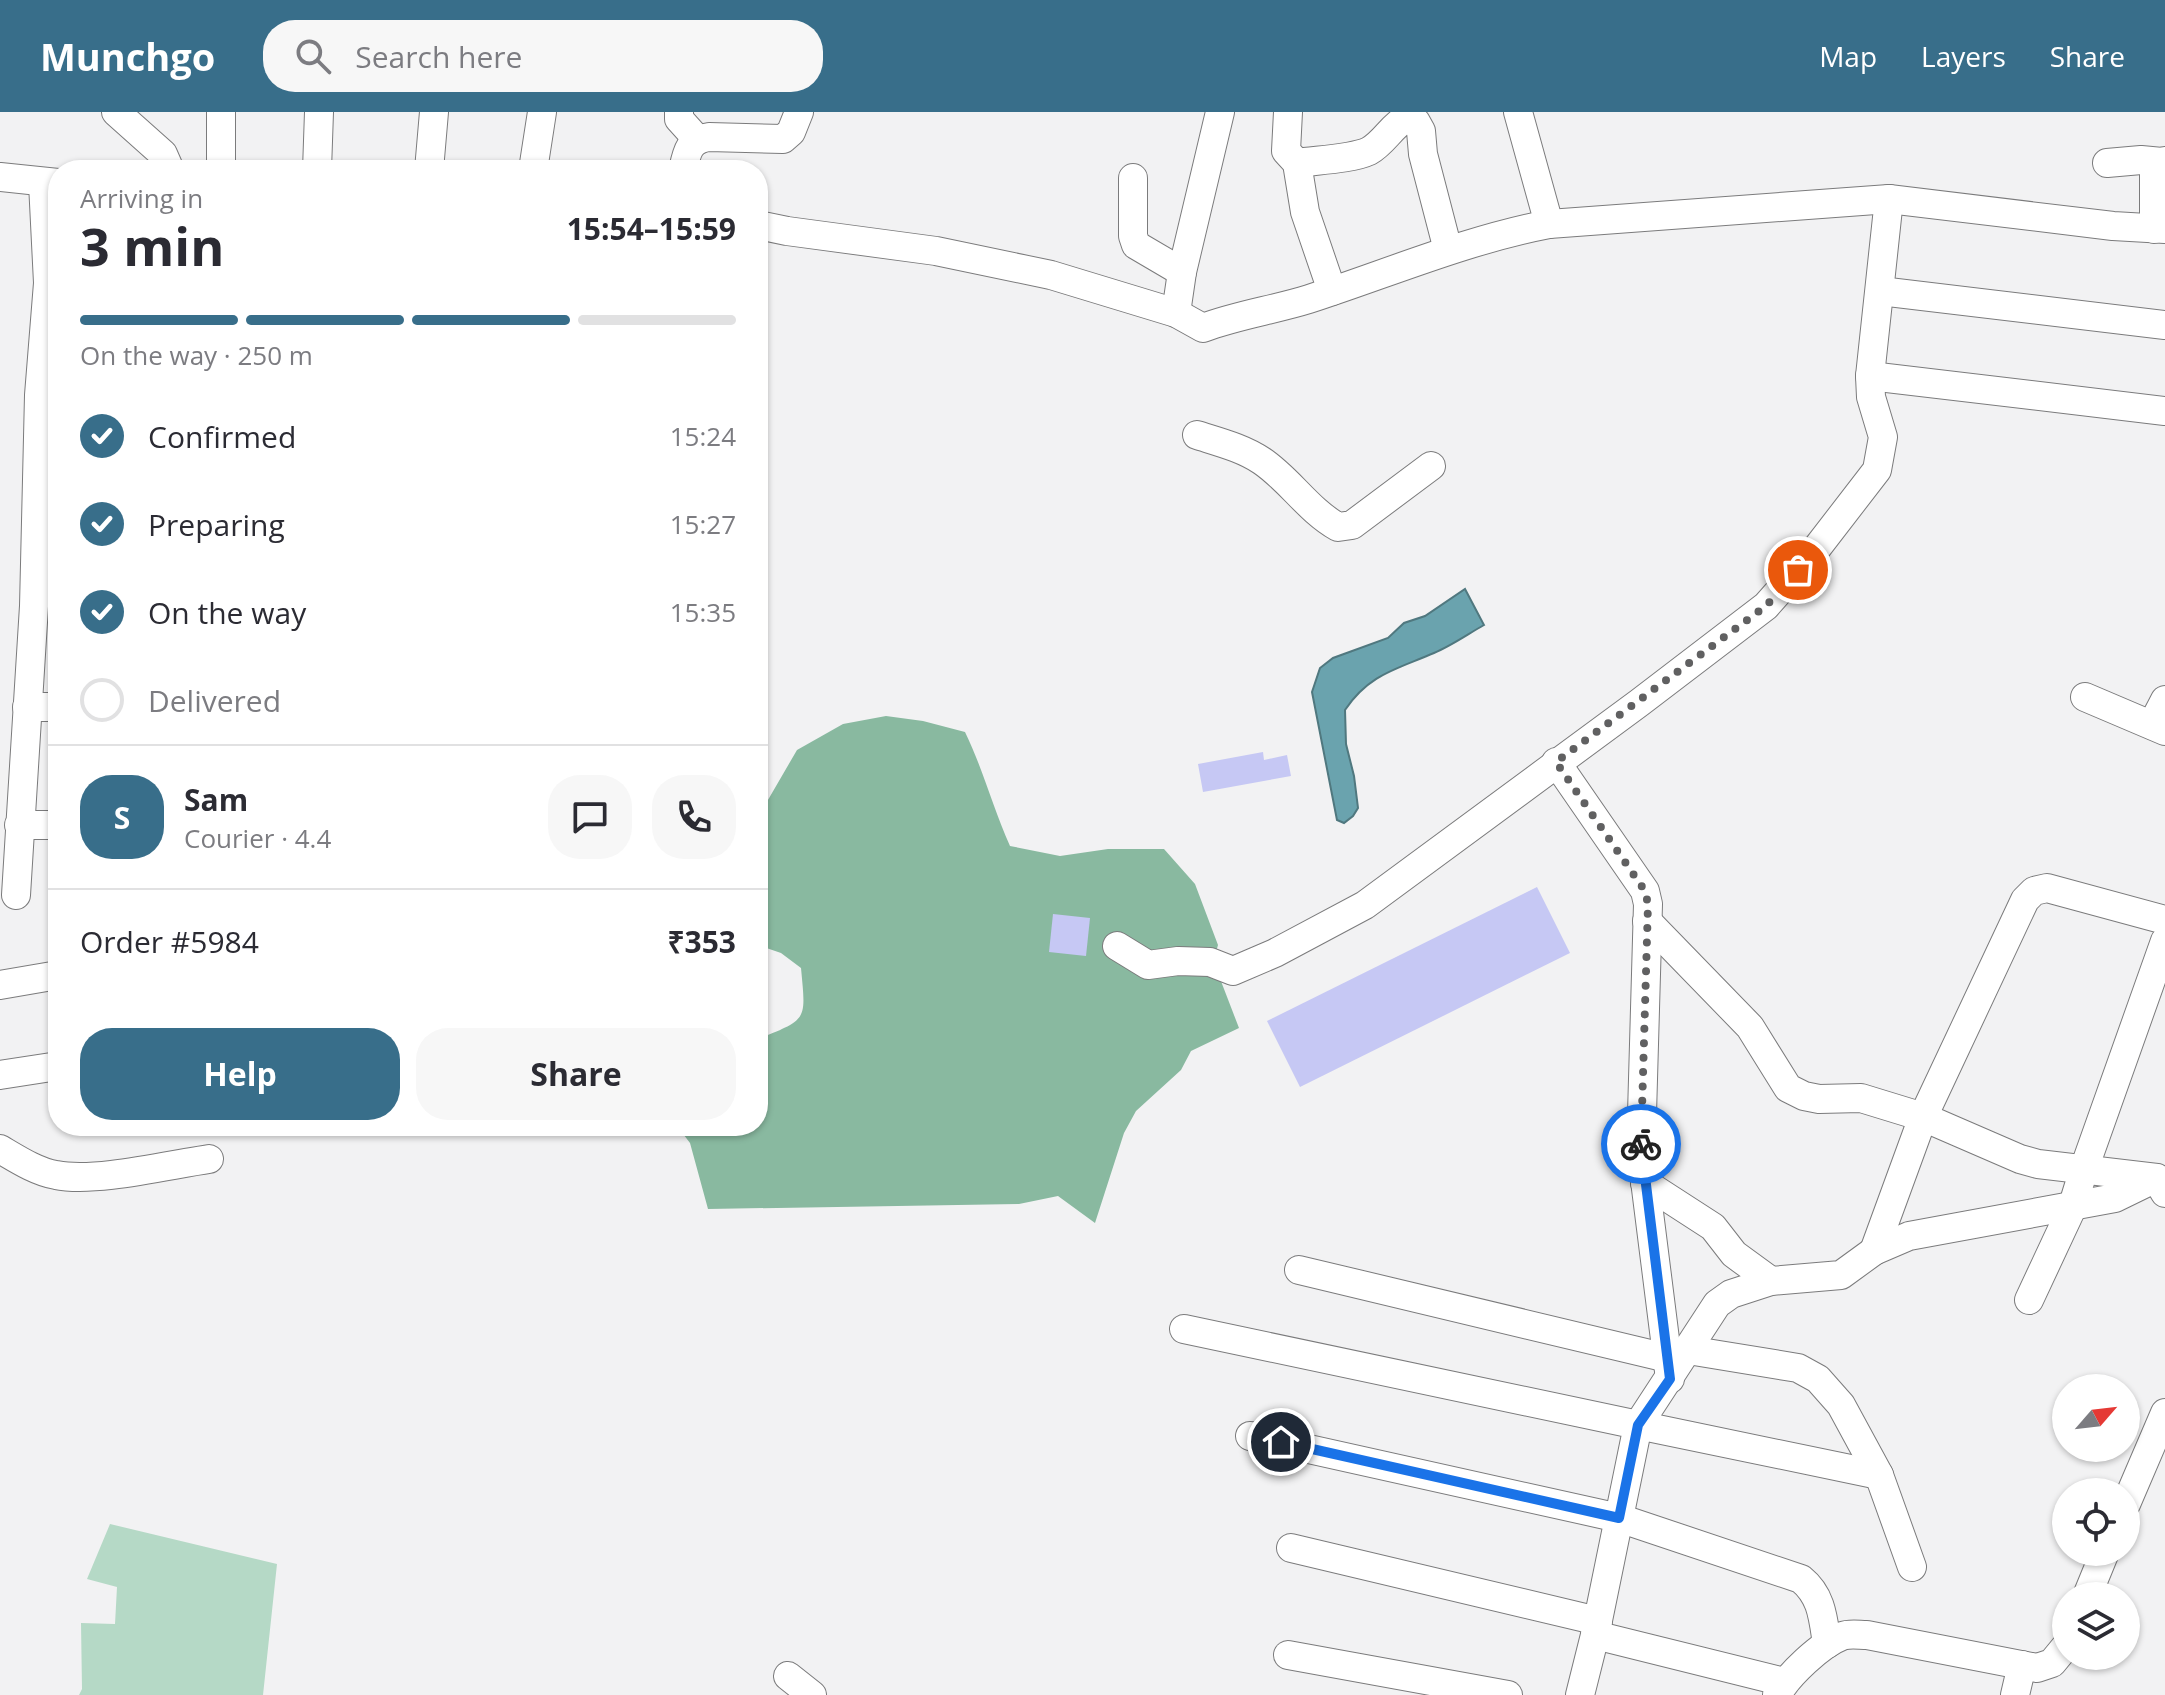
<!DOCTYPE html>
<meta charset="utf-8">
<style>
:root{--surface:#fff;--page:#f7f7f7;--text:#2b2b33;--muted:#7c7c81;--line:#e1e1e2;--accent:#386e8a}
body{margin:0;font-family:"Open Sans",sans-serif;background:var(--page);color:var(--text);height:100vh;display:flex;flex-direction:column;font-size:30px;white-space:nowrap}
*{box-sizing:border-box;margin:0}
p{font-size:26px;color:var(--muted)}
.icon{flex:none;width:44px;height:44px;fill:none;stroke:currentColor;stroke-width:2;stroke-linecap:round;stroke-linejoin:round}
.map{position:relative;flex:1;overflow:hidden}
.sheet{position:absolute;left:48px;top:48px;width:720px;height:976px;display:flex;flex-direction:column;background:var(--surface);border-radius:32px;box-shadow:0 2px 6px #0004}
.sheet>*{flex:none}
.needle{width:52px;rotate:62deg}
.fabs{position:absolute;left:2052px;top:1262px;display:grid;gap:16px}
.fabs a{display:grid;place-items:center;width:88px;height:88px;border-radius:50%;background:var(--surface);box-shadow:0 2px 6px #0004;font-size:40px}
.pin{position:absolute;display:grid;place-items:center;width:68px;height:68px;color:#fff;margin:-34px;border:4px solid #fff;border-radius:50%;box-shadow:0 2px 8px #0007}
.courier{position:absolute;display:grid;place-items:center;width:80px;height:80px;margin:-40px;border:6px solid #1a73e8;border-radius:50%;background:#fff;color:#222;box-shadow:0 2px 10px #0007}
.headline em{font-style:normal;font-weight:700}
.headline div{display:flex;flex-direction:column-reverse}
.headline{display:flex;align-items:center;justify-content:space-between;height:136px;padding:0 32px}
h1{font-size:52px;font-weight:700;line-height:60px}
.bar{display:grid;grid-template-columns:repeat(4,1fr);gap:12px 8px;align-content:center;height:96px;padding:0 32px}
.bar i{height:10px;border-radius:6px;background:var(--line)}
.bar .current{background:var(--accent)}
.bar p{grid-column:span 4}
.line{display:flex;align-items:center;gap:20px;padding:0 32px;border-top:2px solid var(--line)}
.line div{flex:1}
.round{display:grid;place-items:center;flex:none;width:84px;height:84px;border-radius:32px;background:var(--page)}
ol{padding:0 32px;list-style:none}
li{display:flex;align-items:center;gap:24px;height:88px}
li p{margin-inline-start:auto}
li .icon{padding:8px;border-radius:50%;background:var(--accent);color:#fff;stroke-width:4}
li:last-child{color:var(--muted)}
li i{width:44px;height:44px;border:4px solid var(--line);border-radius:50%}
.action{display:flex;gap:16px;margin-top:auto;padding:16px 32px}
.action a{flex:1;height:92px;border-radius:32px;background:var(--accent);color:#fff;font-size:32px;font-weight:700;line-height:92px;text-align:center}
.action a+a{background:var(--page);color:var(--text)}
header{display:flex;align-items:center;gap:48px;box-sizing:border-box;height:112px;padding:0 40px;background:var(--accent);color:#fff}
header strong{font-size:38px}
nav{display:flex;gap:44px;margin-inline-start:auto;font-size:28px}
.search{width:560px;height:72px;background:var(--page);display:flex;align-items:center;gap:20px;box-sizing:border-box;padding:0 28px;border-radius:32px;color:var(--muted);font-size:30px}
.map>svg:first-child{display:block}
.green{fill:#b5d9c6}
.forest{fill:#89b9a0}
.water{fill:#6aa3ae;stroke:#50787f;stroke-width:2}
.building{fill:#c6c8f4}
.lines{fill:none;stroke-linecap:round;stroke-linejoin:round}
.minor-casing{stroke:#7b7b7c;stroke-width:30}
.minor{stroke:#fff;stroke-width:28}
.done{stroke:#606061;stroke-width:8;stroke-dasharray:0 14.4}
.route{stroke:#1a73e8;stroke-width:10}
</style>
<header>
<strong>Munchgo</strong>
<div class="search"><svg class="icon" aria-label="search" viewBox="0 0 24 24"><circle cx="10" cy="10" r="6"/><path d="M15 15l6 6"/></svg>Search here</div>
<nav><a>Map</a><a>Layers</a><a>Share</a></nav>
</header>
<div class="map">
<svg width="2165" height="1583" viewBox="0 0 2165 1583">
<rect width="100%" height="100%" fill="#f2f2f3"/>
<polygon class="green" points="110,1412 277,1452 263,1583 79,1583 82,1577 81,1511 115,1512 117,1475 87,1467"/>
<path class="forest" d="M886,604l37,5 42,11c18,37 28,76 45,114l50,10 48,-7h56l31,35 23,61 -2,7h-60l-49,-9 112,33 20,52 -48,23 -10,19 -45,41 -12,22 -29,90 -37,-27 -39,8 -311,5 -18,-66 -13,-17h81v-87c50,-20 48,-18 43,-71l-20,-15 -23,-8v-128l39,-67 46,-26z"/>
<path class="water" d="M1465,477l19,36c-16,9 -33,21 -50,28 -37,16 -65,21 -89,57l1,34 8,32 4,32 -5,8 -9,7 -7,-3 -25,-128 8,-24 13,-10 55,-20 16,-15 21,-7z"/>
<g class="building">
<polygon points="1263,640 1264,648 1287,643 1291,664 1203,680 1198,652"/>
<polygon points="1537,775 1570,841 1300,975 1267,909"/>
<polygon points="1053,802 1090,806 1086,844 1049,840"/>
</g>
<g class="lines">
<g class="minor-casing">
<g id="minor">
<polyline points="116,0 163,42 170,58"/>
<polyline points="221,0 221,58"/>
<polyline points="679,0 679,7 697,27"/>
<polyline points="1288,0 1286,39 1297,51 1305,100 1332,179"/>
<polyline points="1518,0 1549,112"/>
<path d="M1297,51c20,-3 55,-4 72,-12 16,-9 22,-25 39,-34l8,5 5,9 2,23 25,96"/>
<polyline points="2107,51 2141,48 2162,50"/>
<polyline points="317,58 319,0"/>
<polyline points="429,58 434,0"/>
<polyline points="533,58 542,0"/>
<path d="M683,58c4,-19 6,-30 26,-33l74,2 8,-7 8,-20"/>
<polyline points="0,65 58,71"/>
<polyline points="1133,66 1133,124 1136,133 1182,160"/>
<path d="M758,113l29,6 149,20 115,24 125,38 27,15c34,-13 71,-18 106,-29 80,-26 157,-59 240,-75l340,-25 224,27 52,3"/>
<polyline points="2154,117 2154,61 2165,49"/>
<polyline points="1880,179 2165,213"/>
<polyline points="1176,201 1182,160 1220,0"/>
<polyline points="1870,264 2165,299"/>
<path d="M1197,323c22,7 46,13 65,26 28,19 46,49 76,66l14,-2 79,-59"/>
<polyline points="2085,585 2165,619"/>
<polyline points="27,595 58,595"/>
<polyline points="2152,613 2165,588"/>
<polyline points="1556,650 1645,779 1648,792 1641,1037 1670,1267"/>
<polyline points="19,713 58,713"/>
<polyline points="16,783 34,494 39,283 48,171 43,71"/>
<polyline points="1647,809 1750,915 1788,976 1804,984 1819,987 1861,986 1923,1005 2020,1047 2038,1052 2157,1066"/>
<polyline points="1117,834 1148,853 1178,849 1210,850 1233,859 1275,841 1365,793 1639,591 1766,494 1813,441 1877,358 1883,325 1871,285 1870,264 1889,87"/>
<polyline points="0,873 58,863"/>
<polyline points="0,963 58,954"/>
<path d="M0,1037c17,10 37,23 56,26 39,8 112,-10 153,-16"/>
<polyline points="1645,1071 1713,1115 1734,1142 1771,1169"/>
<polyline points="1874,1139 1923,1005 2025,788 2034,779 2047,776 2165,808"/>
<polyline points="1299,1158 1667,1246"/>
<polyline points="2029,1188 2072,1096 2084,1057 2165,829"/>
<polyline points="1184,1217 1638,1313 1595,1523 1784,1570"/>
<polyline points="1688,1238 1798,1256 1818,1267 1841,1293 1879,1363 1912,1455"/>
<path d="M1250,1324l369,82 182,61c21,17 22,39 26,65"/>
<polyline points="1879,1363 1638,1313 1717,1192 1731,1182 1771,1169 1841,1163 1874,1139 1909,1124 2115,1086 2156,1066 2165,1081"/>
<polyline points="2126,1392 2165,1301"/>
<polyline points="1291,1436 1598,1509"/>
<polyline points="2087,1484 2105,1440"/>
<polyline points="1288,1543 1508,1583"/>
<polyline points="788,1564 812,1583"/>
<polyline points="1580,1583 1595,1523"/>
<path d="M1777,1583c11,-20 44,-51 65,-59 8,-3 17,-1 25,-1l170,33 15,-5 14,-17"/>
<polyline points="2015,1583 2022,1553"/>
</g>
</g>
<use href="#minor" class="minor"/>
</g>
<g class="lines">
<polyline class="done" points="1641,1032 1648,792 1645,779 1556,650 1766,494 1798,458"/>
<polyline class="route" points="1281,1330 1619,1406 1638,1313 1670,1267 1641,1032"/>
</g>
</svg>
<div class="fabs">
<a><svg class="needle" viewBox="-14 -14 28 28"><path d="M0-13l5 13h-10z" fill="#e53935"/><path d="M0 13l5-13h-10z" fill="#7c7c81"/></svg></a>
<a><svg class="icon" aria-label="locate" viewBox="0 0 24 24"><circle cx="12" cy="12" r="6"/><path d="M12 2v4M12 18v4M2 12h4M18 12h4"/></svg></a>
<a><svg class="icon" aria-label="layers" viewBox="0 0 24 24"><path d="M12 4l9 5-9 5-9-5zM3 14l9 5 9-5"/></svg></a>
</div>
<div class="pin" style="left:1798px;top:458px;background:#ea580c"><svg class="icon" aria-label="bag" viewBox="0 0 24 24"><path d="M5 8h14l-1 12H6zM9 8a3 3 0 0 1 6 0"/></svg></div>
<div class="pin" style="left:1281px;top:1330px;background:#1f2937"><svg class="icon" aria-label="home" viewBox="0 0 24 24"><path d="M3 11l9-7 9 7M6 9v11h12V9"/></svg></div>
<div class="courier" style="left:1641px;top:1032px"><svg class="icon" aria-label="bike" viewBox="0 0 24 24"><circle cx="6" cy="16" r="4"/><circle cx="18" cy="16" r="4"/><path d="M6 16l4-8h5l3 8M10 8l3 8H6M13 5h3"/></svg></div>
<section class="sheet">
<div class="headline"><div><h1>3 min</h1><p>Arriving in</p></div><em>15:54–15:59</em></div>
<div class="bar"><i class="current"></i><i class="current"></i><i class="current"></i><i></i><p>On the way · 250 m</p></div>
<ol>
<li><svg class="icon" aria-label="check" viewBox="0 0 24 24"><path d="M5 12l5 5 9-10"/></svg>Confirmed<p>15:24</p></li>
<li><svg class="icon" aria-label="check" viewBox="0 0 24 24"><path d="M5 12l5 5 9-10"/></svg>Preparing<p>15:27</p></li>
<li><svg class="icon" aria-label="check" viewBox="0 0 24 24"><path d="M5 12l5 5 9-10"/></svg>On the way<p>15:35</p></li>
<li><i></i>Delivered</li>
</ol>
<div class="line" style="height:144px"><b class="round" style="background:var(--accent);color:#fff">S</b><div><b>Sam</b><p>Courier · 4.4</p></div><a class="round"><svg class="icon" aria-label="chat" viewBox="0 0 24 24"><path d="M4 5h16v11H9l-5 4z"/></svg></a><a class="round"><svg class="icon" aria-label="phone" viewBox="0 0 24 24"><path d="M5 4h4l2 5-3 2q2 4 5 5l2-3 5 2v4C11 20 4 13 5 4z"/></svg></a></div>
<div class="line" style="height:104px"><div>Order #5984</div><b>₹353</b></div>
<div class="action"><a>Help</a><a>Share</a></div>
</section>
</div>
